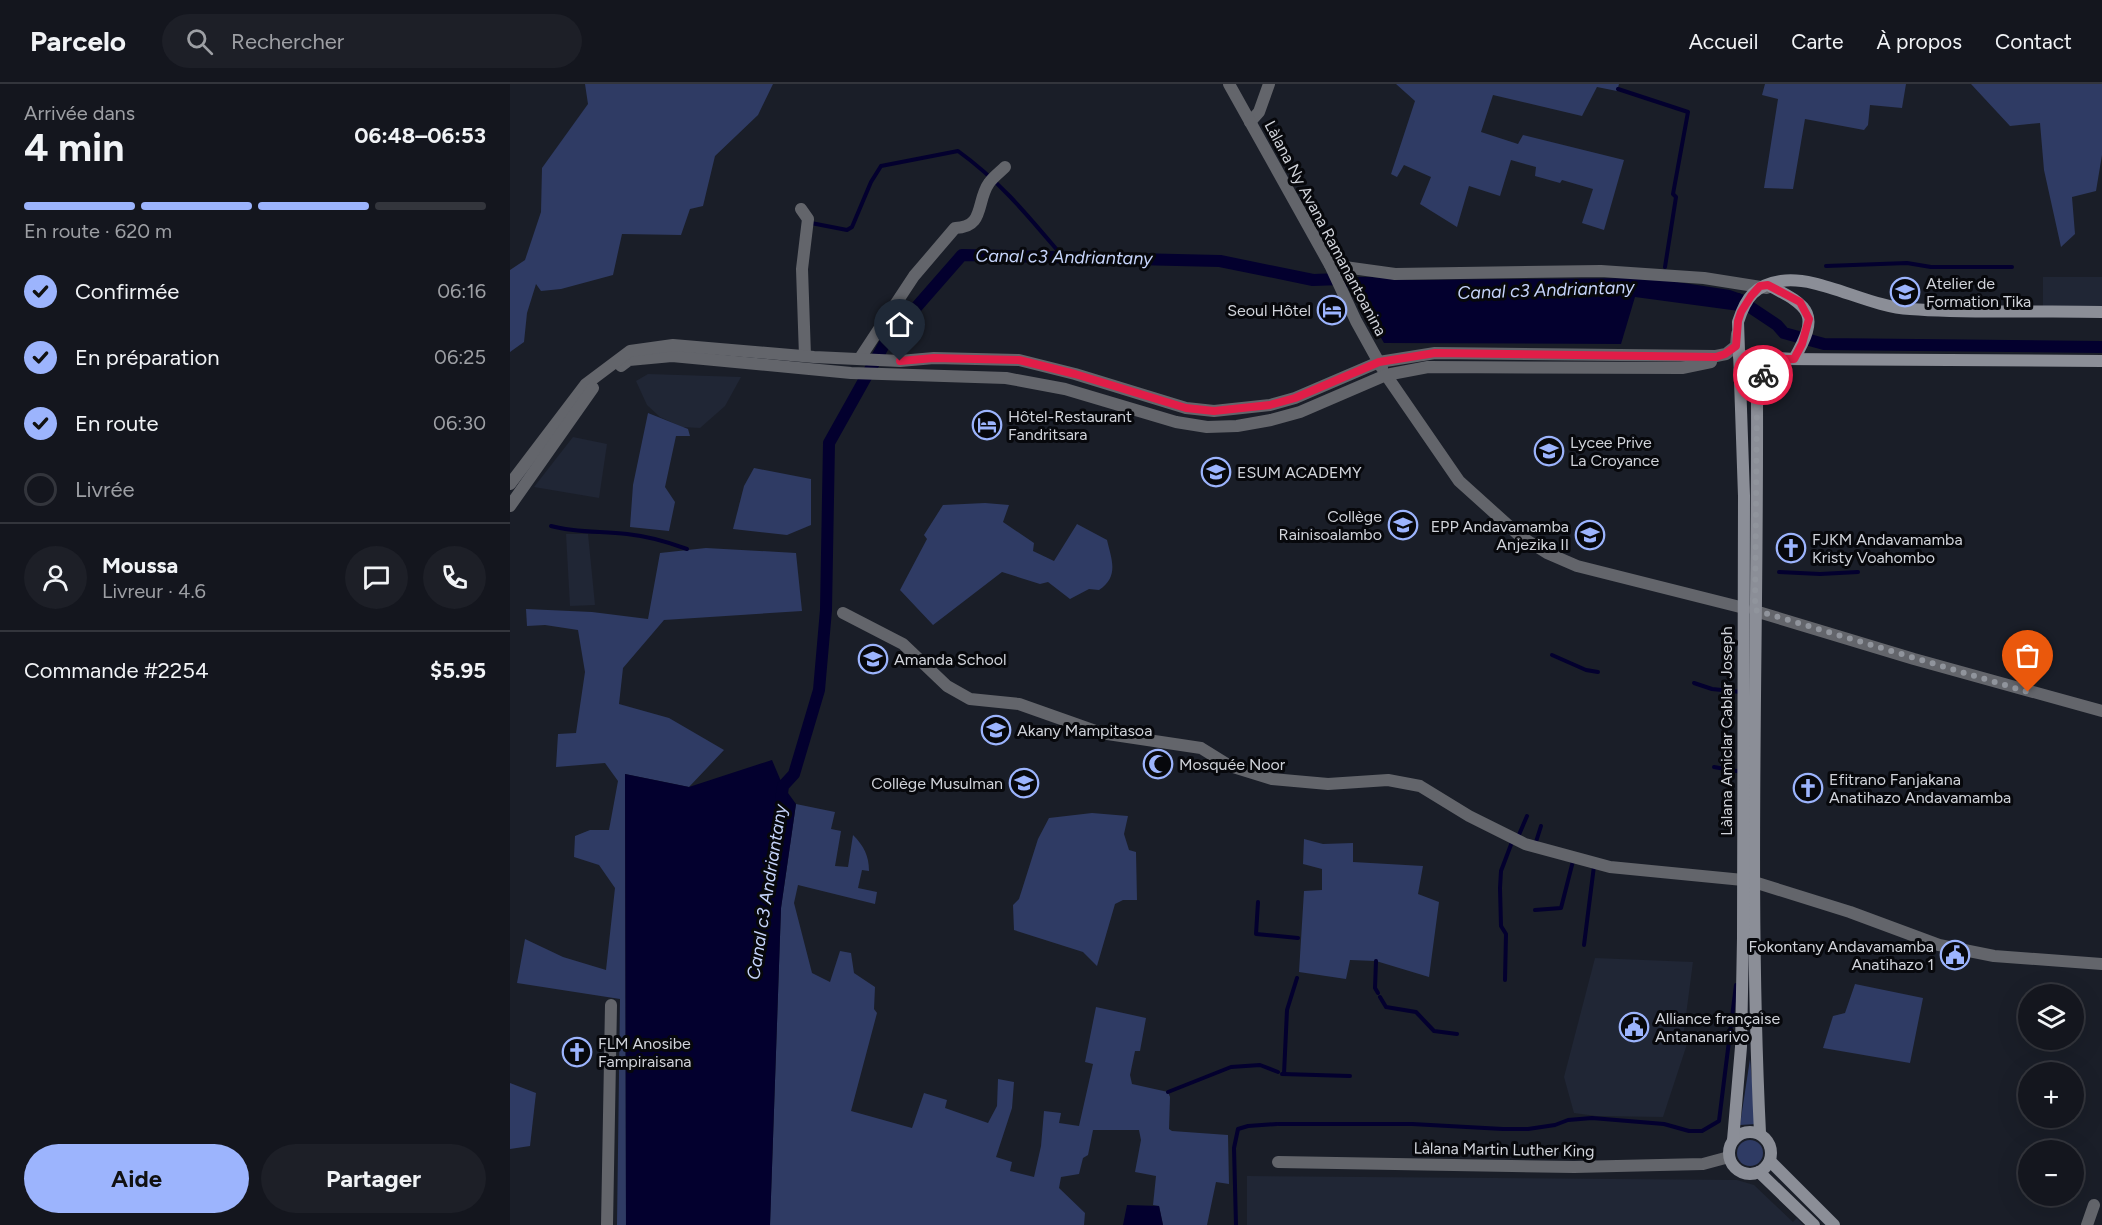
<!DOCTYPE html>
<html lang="fr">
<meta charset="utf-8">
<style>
:root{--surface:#14161e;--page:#1d1f27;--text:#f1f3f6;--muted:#9d9fa4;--line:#33353c;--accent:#9cb4fd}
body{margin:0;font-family:Figtree,sans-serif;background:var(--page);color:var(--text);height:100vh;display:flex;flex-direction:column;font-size:22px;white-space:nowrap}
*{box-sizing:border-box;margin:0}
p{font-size:20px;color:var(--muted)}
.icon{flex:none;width:33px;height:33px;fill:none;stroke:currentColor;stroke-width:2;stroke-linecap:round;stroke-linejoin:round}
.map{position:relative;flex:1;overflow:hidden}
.details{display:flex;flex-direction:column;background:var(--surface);width:510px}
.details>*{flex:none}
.tools{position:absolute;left:1508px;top:900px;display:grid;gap:12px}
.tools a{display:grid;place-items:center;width:66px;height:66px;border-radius:50%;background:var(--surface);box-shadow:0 6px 24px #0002,0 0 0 2px var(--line);font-size:30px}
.pin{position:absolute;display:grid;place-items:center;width:51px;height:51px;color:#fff;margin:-62px -26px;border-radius:50% 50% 50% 0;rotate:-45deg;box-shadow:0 0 6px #0007}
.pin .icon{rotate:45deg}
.courier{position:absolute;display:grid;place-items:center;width:60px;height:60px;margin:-30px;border:4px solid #e11d48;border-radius:50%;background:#fff;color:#222;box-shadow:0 2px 8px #0007}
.head em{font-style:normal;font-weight:700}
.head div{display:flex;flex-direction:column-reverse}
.head{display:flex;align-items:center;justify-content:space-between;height:102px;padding:0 24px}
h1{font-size:39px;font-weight:700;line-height:45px}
.bar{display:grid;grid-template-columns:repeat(4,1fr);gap:9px 6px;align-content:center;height:72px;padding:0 24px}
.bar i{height:8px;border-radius:4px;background:var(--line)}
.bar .on{background:var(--accent)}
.bar p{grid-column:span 4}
.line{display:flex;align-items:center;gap:15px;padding:0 24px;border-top:2px solid var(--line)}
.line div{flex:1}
.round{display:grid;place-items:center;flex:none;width:63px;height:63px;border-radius:32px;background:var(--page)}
ol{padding:0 24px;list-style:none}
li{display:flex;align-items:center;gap:18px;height:66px}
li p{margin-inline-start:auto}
li .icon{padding:6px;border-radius:50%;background:var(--accent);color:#111;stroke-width:4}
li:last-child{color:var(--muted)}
li i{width:33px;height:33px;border:3px solid var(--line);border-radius:50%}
.button{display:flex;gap:12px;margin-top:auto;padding:12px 24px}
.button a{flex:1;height:69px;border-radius:36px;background:var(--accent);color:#111;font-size:24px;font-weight:700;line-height:69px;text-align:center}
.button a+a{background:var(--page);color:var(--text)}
header{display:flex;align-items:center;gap:36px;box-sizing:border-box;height:84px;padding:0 30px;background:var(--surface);border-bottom:2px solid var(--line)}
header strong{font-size:28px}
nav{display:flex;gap:33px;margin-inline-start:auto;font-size:21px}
.search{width:420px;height:54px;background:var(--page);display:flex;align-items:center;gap:15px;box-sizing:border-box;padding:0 21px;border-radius:33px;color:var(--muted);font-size:22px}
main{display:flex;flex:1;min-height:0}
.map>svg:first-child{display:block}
.built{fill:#202635}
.green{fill:#2f3b64}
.water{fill:#03002e}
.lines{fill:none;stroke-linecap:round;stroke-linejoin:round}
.stream{stroke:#03002e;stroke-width:4}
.canal{stroke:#03002e;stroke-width:12}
.minor{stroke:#63656b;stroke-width:12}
.tertiary{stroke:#63656b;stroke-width:12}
.secondary{stroke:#8b8e97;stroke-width:12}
.done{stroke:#90949c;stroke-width:6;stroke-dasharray:0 10.8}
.route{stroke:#e11d48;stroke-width:8}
.labels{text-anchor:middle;stroke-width:6;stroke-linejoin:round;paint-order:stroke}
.street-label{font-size:16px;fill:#d0d3da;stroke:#07080c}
.poi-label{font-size:16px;fill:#d0d3da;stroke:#07080c;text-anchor:start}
.water-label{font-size:18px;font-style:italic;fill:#c6d4fb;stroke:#07080c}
</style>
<header>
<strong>Parcelo</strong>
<div class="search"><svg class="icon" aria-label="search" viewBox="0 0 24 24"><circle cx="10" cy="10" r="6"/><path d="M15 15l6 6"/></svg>Rechercher</div>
<nav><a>Accueil</a><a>Carte</a><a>À propos</a><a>Contact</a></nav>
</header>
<main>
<section class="details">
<div class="head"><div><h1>4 min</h1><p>Arrivée dans</p></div><em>06:48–06:53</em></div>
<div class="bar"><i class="on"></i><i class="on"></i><i class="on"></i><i></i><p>En route · 620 m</p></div>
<ol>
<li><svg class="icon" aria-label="check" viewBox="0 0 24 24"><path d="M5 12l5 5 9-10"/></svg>Confirmée<p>06:16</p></li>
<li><svg class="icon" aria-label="check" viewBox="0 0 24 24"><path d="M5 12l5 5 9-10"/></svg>En préparation<p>06:25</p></li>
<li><svg class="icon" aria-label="check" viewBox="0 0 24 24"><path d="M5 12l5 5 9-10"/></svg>En route<p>06:30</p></li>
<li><i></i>Livrée</li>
</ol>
<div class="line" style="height:108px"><a class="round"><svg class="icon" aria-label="person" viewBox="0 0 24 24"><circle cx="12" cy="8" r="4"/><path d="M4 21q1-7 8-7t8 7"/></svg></a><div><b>Moussa</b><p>Livreur · 4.6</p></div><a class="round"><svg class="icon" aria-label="chat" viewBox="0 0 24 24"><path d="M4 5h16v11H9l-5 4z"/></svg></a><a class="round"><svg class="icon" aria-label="phone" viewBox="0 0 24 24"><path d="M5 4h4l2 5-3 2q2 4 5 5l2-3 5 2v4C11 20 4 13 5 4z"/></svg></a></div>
<div class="line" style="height:78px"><div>Commande #2254</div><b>$5.95</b></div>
<div class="button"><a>Aide</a><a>Partager</a></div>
</section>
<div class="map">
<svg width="1592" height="1141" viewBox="0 0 1592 1141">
<rect width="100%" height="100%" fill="#1a1e28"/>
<g class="built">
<polygon points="1533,193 1592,193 1592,227 1533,226"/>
<polygon points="138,290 231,293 215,322 190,344 172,343 150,333 137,321 126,297"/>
<polygon points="63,353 97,360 89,414 24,403"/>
<polygon points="56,450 78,450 85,521 60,522"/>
<polygon points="1085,874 1183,878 1173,954 1179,954 1153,1033 1086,1032 1064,1029 1054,993"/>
<polygon points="737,1092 1227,1096 1244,1101 1283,1138 1287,1134 1293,1141 737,1141"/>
</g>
<g class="green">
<polygon points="75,0 263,0 248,31 205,72 193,122 180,125 171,151 112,150 103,191 51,205 31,207 26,200 17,229 14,258 0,268 0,186 15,176 31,128 32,84 78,20"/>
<polygon points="886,0 1109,0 1107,7 1087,3 1072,32 983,11 971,48 1008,60 1013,51 1114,76 1094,146 1072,139 1083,105 1052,96 1050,99 1025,92 1026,83 1001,76 990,112 959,102 947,143 910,120 921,93 894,81 887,93 881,90 905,17"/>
<polygon points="1255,0 1396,0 1392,24 1360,21 1358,41 1354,46 1295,35 1283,105 1254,104 1268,15 1252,11"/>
<polygon points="1461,0 1592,0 1592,71 1586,107 1562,113 1565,150 1551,163 1534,86 1530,39 1500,42"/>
<polygon points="138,329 178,345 180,352 166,352 155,403 165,418 159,447 120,443 123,401"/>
<polygon points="244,384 301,395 301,441 277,451 223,445 234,402"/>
<path d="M475,419l24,2 -6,17 31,21 -1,8 21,10 23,-37 30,16c5,21 12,36 -8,50l-10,-1 -19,10 -22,-17 -8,2 -38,-12 -69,53 -33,-35 27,-51 -3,-4 19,-30z"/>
<polygon points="196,464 286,469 292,527 154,536 113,584 109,620 159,634 214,666 179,703 115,690 116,1141 107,1141 110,915 7,899 15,855 53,873 96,886 105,804 89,781 64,773 65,752 80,746 99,746 108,697 95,679 46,683 48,650 66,649 75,588 68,546 35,541 17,542 16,525 82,528 138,535 150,469"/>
<path d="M286,720l39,8 -4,17 10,2 -6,35 13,1 5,-32c11,11 16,21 16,36l-7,-1 -4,18 19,4 -2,12 -77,-19 -4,18 18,70 18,9 10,-31 11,2 3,20 21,14 -1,22 3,4 -26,98 61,17 12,-35 23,7 -2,8 43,15 9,-17 1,-27 16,3 -2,26 -16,49 16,5 -2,9 24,6 7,-31 3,-35 17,2 -2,10 20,3 14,-62 -8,-2 11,-55 50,11 -6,33h-5l-5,24 2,9 36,8 2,5 -1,32 3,2 56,4 1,49 -13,-2 -9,43h-44l-4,-19 -6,-1 3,-29 -21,-4 6,-32 -2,-10h-46l-5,25 -5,3 -4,16 -18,3 -2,11 26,25 -1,12h-314l11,-317z"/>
<polygon points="582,729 618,732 614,750 619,766 626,768 627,816 613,816 605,820 587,882 573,868 504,846 503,821 509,815 528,755 539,734"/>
<polygon points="794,755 813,760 843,759 843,778 913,782 908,810 929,818 919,893 866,877 840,876 836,895 789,888 794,807 812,806 812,785 793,780"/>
<polygon points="1345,900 1413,914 1400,979 1313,964 1323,932 1335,929"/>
<polygon points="1240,975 1246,1040 1230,1041"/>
<polygon points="0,999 26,1009 20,1062 0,1065"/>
<circle cx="1240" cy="1069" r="13"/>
</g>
<g class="water">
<polygon points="836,193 861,193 902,196 1141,194 1220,206 1240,213 1229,227 1125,213 1111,260 874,259"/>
<polygon points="262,676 273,702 286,720 271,824 260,1141 116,1141 115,690 179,703"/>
<polygon points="617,1121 649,1122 653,1141 613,1141"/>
</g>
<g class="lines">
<g class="stream">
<polyline points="1108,5 1178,28 1163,110 1166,113 1155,183"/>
<path d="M301,139l36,7 5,-3 19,-45 10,-16 77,-15c43,31 71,66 105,106"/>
<polyline points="1316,182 1397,179 1421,183 1502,183"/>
<path d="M41,442c25,7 50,5 76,8 20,2 41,8 60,15"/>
<polyline points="1269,488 1310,490 1348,488"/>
<polyline points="1042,571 1076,586 1088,588"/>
<polyline points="1184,599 1202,605 1231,608"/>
<polyline points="1204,683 1232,688"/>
<polyline points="1008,753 1017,732"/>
<polyline points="1025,761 1031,742"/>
<polyline points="748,818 746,850 788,854"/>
<polyline points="1025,826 1051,824 1063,777"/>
<polyline points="1074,861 1084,782"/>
<polyline points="866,877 865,904 868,909"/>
<polyline points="995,896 996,850 991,842 990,804 991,787 1002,758"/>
<polyline points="870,913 876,923 906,928 924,947 947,950"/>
<polyline points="772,990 840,992"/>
<polyline points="774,990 777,926 787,894"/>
<polyline points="658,1008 721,983 750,981 768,988"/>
<polyline points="769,1040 902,1040 993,1045 1018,1045 1045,1041 1058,1036 1082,1034 1154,1040 1179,1047 1192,1047 1209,1037 1226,901"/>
<polyline points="726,1141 724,1064 728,1045 738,1042 767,1040"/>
</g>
<g class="canal">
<polyline points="1228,215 1267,241 1274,249 1314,260 1592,263"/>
<polyline points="271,717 273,702 284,690 309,606 316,526 319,359 375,259 452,171 710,177 803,196 831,195 854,202"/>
</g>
<g class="minor">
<polyline points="740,38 749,28 759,0"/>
<polyline points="291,125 298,135 292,185 295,272"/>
<polyline points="820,181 885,190 1091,187 1194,194 1257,204"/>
<path d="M350,274l54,-82 41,-48c30,0 21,-27 34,-45 4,-6 11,-11 16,-16"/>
<polyline points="876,291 949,397 1010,452 1037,469 1067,482 1234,524"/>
<polyline points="1245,527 1404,575 1592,627"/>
<polyline points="333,529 393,560 437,602 460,615 509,620 591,649 691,664 720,682 762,695 818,700 878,696 910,702 959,732 1015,760 1100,783 1233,796"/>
<polyline points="1244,798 1340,828 1429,861 1484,872 1592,880"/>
<polyline points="768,1078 1064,1083 1193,1080 1219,1073"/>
<polyline points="97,1141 101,921"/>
<polyline points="1577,1141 1584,1121"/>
</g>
<g class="tertiary">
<polyline points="719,0 820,181 846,237 872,284"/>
<polyline points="111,282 119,276 162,272 341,289 496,294 555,305 666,338 697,343 727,342 761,336 790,328 876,291 918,283 1172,284 1201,278"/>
<polyline points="0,400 76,300 120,267 163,261 304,273 390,277 424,274 509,276 565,290 676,324 704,327 760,321 785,314 869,278 925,269 1206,272 1216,270 1226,262 1227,250"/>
<polyline points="0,422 83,304"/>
</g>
<g class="secondary">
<path d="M1229,272l55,3c26,-45 17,-52 -26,-74"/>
<polyline points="1265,275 1592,277"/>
<circle cx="1240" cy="1069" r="21"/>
<path d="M1250,1049c-12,-245 -2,-490 -3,-735l5,-21 13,-18"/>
<path d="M1223,1056l8,-93 2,-109 1,-442 -6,-174c8,-25 17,-37 43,-41 37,-6 87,26 129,28 63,5 128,1 192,3"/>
<polyline points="1260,1077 1324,1141"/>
<polyline points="1249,1088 1304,1141"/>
</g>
</g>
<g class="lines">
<polyline class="done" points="1253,291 1247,314 1245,526 1518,608"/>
<polyline class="route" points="390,277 424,274 509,276 565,290 676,324 704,327 760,321 785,314 869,278 925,269 1206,273 1215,270 1226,262 1228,237 1231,228 1241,212 1250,202 1258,201 1290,218 1299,235 1292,260 1284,275 1265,275 1253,291"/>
</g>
<defs>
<g id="school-ring" transform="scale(1.5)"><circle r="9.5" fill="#07080c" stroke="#9cb4fd" stroke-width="1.5"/><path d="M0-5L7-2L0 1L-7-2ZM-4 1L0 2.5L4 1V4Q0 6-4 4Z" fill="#9cb4fd"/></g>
<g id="hotel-ring" transform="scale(1.5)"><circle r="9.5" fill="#07080c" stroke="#9cb4fd" stroke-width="1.5"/><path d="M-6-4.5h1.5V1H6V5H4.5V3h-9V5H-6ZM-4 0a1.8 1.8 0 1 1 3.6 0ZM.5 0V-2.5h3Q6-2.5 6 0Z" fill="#9cb4fd"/></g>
<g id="university-ring" transform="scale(1.5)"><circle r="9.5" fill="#07080c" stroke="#9cb4fd" stroke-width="1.5"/><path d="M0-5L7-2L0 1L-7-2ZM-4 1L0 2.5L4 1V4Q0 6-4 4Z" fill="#9cb4fd"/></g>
<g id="church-ring" transform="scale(1.5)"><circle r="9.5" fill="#07080c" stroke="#9cb4fd" stroke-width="1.5"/><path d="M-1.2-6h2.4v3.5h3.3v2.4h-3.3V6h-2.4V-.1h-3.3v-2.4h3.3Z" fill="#9cb4fd"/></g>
<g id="mosque-ring" transform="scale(1.5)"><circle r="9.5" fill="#07080c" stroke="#9cb4fd" stroke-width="1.5"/><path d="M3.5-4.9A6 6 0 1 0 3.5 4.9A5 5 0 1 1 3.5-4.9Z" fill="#9cb4fd"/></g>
<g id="civic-ring" transform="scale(1.5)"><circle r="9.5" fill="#07080c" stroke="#9cb4fd" stroke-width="1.5"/><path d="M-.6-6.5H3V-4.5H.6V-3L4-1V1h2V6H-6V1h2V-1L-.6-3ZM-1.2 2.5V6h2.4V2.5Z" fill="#9cb4fd"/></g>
</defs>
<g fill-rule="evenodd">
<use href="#school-ring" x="1395" y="208"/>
<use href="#hotel-ring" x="822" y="226"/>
<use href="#hotel-ring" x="477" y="341"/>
<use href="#school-ring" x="1039" y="367"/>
<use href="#university-ring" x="706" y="388"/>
<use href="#school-ring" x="893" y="441"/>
<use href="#school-ring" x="1080" y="451"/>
<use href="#church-ring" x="1281" y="464"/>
<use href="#school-ring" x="363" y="575"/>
<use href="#school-ring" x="486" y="646"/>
<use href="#mosque-ring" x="648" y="680"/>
<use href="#school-ring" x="514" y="699"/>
<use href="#church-ring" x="1298" y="704"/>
<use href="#civic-ring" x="1445" y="871"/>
<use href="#civic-ring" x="1124" y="943"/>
<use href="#church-ring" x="67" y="968"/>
</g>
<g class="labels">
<g class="street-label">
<text transform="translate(816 144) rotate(62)" y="6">Làlana Ny Avana Ramanantoanina</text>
<text transform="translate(1216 647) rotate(-90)" y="6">Làlana Amiclar Cablar Joseph</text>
<text transform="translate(994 1065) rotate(1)" y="6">Làlana Martin Luther King</text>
</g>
<g class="poi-label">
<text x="1416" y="205">Atelier de<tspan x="1416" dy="18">Formation Tika</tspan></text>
<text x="801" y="232" text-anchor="end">Seoul Hôtel</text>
<text x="498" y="338">Hôtel-Restaurant<tspan x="498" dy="18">Fandritsara</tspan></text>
<text x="1060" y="364">Lycee Prive<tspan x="1060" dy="18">La Croyance</tspan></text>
<text x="727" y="394">ESUM ACADEMY</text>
<text x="872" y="438" text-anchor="end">Collège<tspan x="872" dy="18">Rainisoalambo</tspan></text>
<text x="1059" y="448" text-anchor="end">EPP Andavamamba<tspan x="1059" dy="18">Anjezika II</tspan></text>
<text x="1302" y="461">FJKM Andavamamba<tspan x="1302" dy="18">Kristy Voahombo</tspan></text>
<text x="384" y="581">Amanda School</text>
<text x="507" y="652">Akany Mampitasoa</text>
<text x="669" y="686">Mosquée Noor</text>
<text x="1319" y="701">Efitrano Fanjakana<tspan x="1319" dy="18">Anatihazo Andavamamba</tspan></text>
<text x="493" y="705" text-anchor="end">Collège Musulman</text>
<text x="1424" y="868" text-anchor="end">Fokontany Andavamamba<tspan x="1424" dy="18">Anatihazo 1</tspan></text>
<text x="1145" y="940">Alliance française<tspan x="1145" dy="18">Antananarivo</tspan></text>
<text x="88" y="965">FLM Anosibe<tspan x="88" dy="18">Fampiraisana</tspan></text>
</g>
<g class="water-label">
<text transform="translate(554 173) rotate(1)" y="6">Canal c3 Andriantany</text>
<text transform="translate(1036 206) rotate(-2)" y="6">Canal c3 Andriantany</text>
<text transform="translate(257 808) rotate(-81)" y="6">Canal c3 Andriantany</text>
</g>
</g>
</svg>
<div class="tools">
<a><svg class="icon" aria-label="layers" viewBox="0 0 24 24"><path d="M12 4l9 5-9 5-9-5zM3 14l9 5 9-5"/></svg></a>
<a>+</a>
<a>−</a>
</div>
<div class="pin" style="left:1518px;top:608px;background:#ea580c"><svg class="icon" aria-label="bag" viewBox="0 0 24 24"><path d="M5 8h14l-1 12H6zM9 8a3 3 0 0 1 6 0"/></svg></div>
<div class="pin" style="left:390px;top:277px;background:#1f2937"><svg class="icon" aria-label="home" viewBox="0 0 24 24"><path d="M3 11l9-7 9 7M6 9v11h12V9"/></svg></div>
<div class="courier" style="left:1253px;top:291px"><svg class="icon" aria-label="bike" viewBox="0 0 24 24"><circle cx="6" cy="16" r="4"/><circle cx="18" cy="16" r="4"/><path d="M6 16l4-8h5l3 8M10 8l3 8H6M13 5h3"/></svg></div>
</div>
</main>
